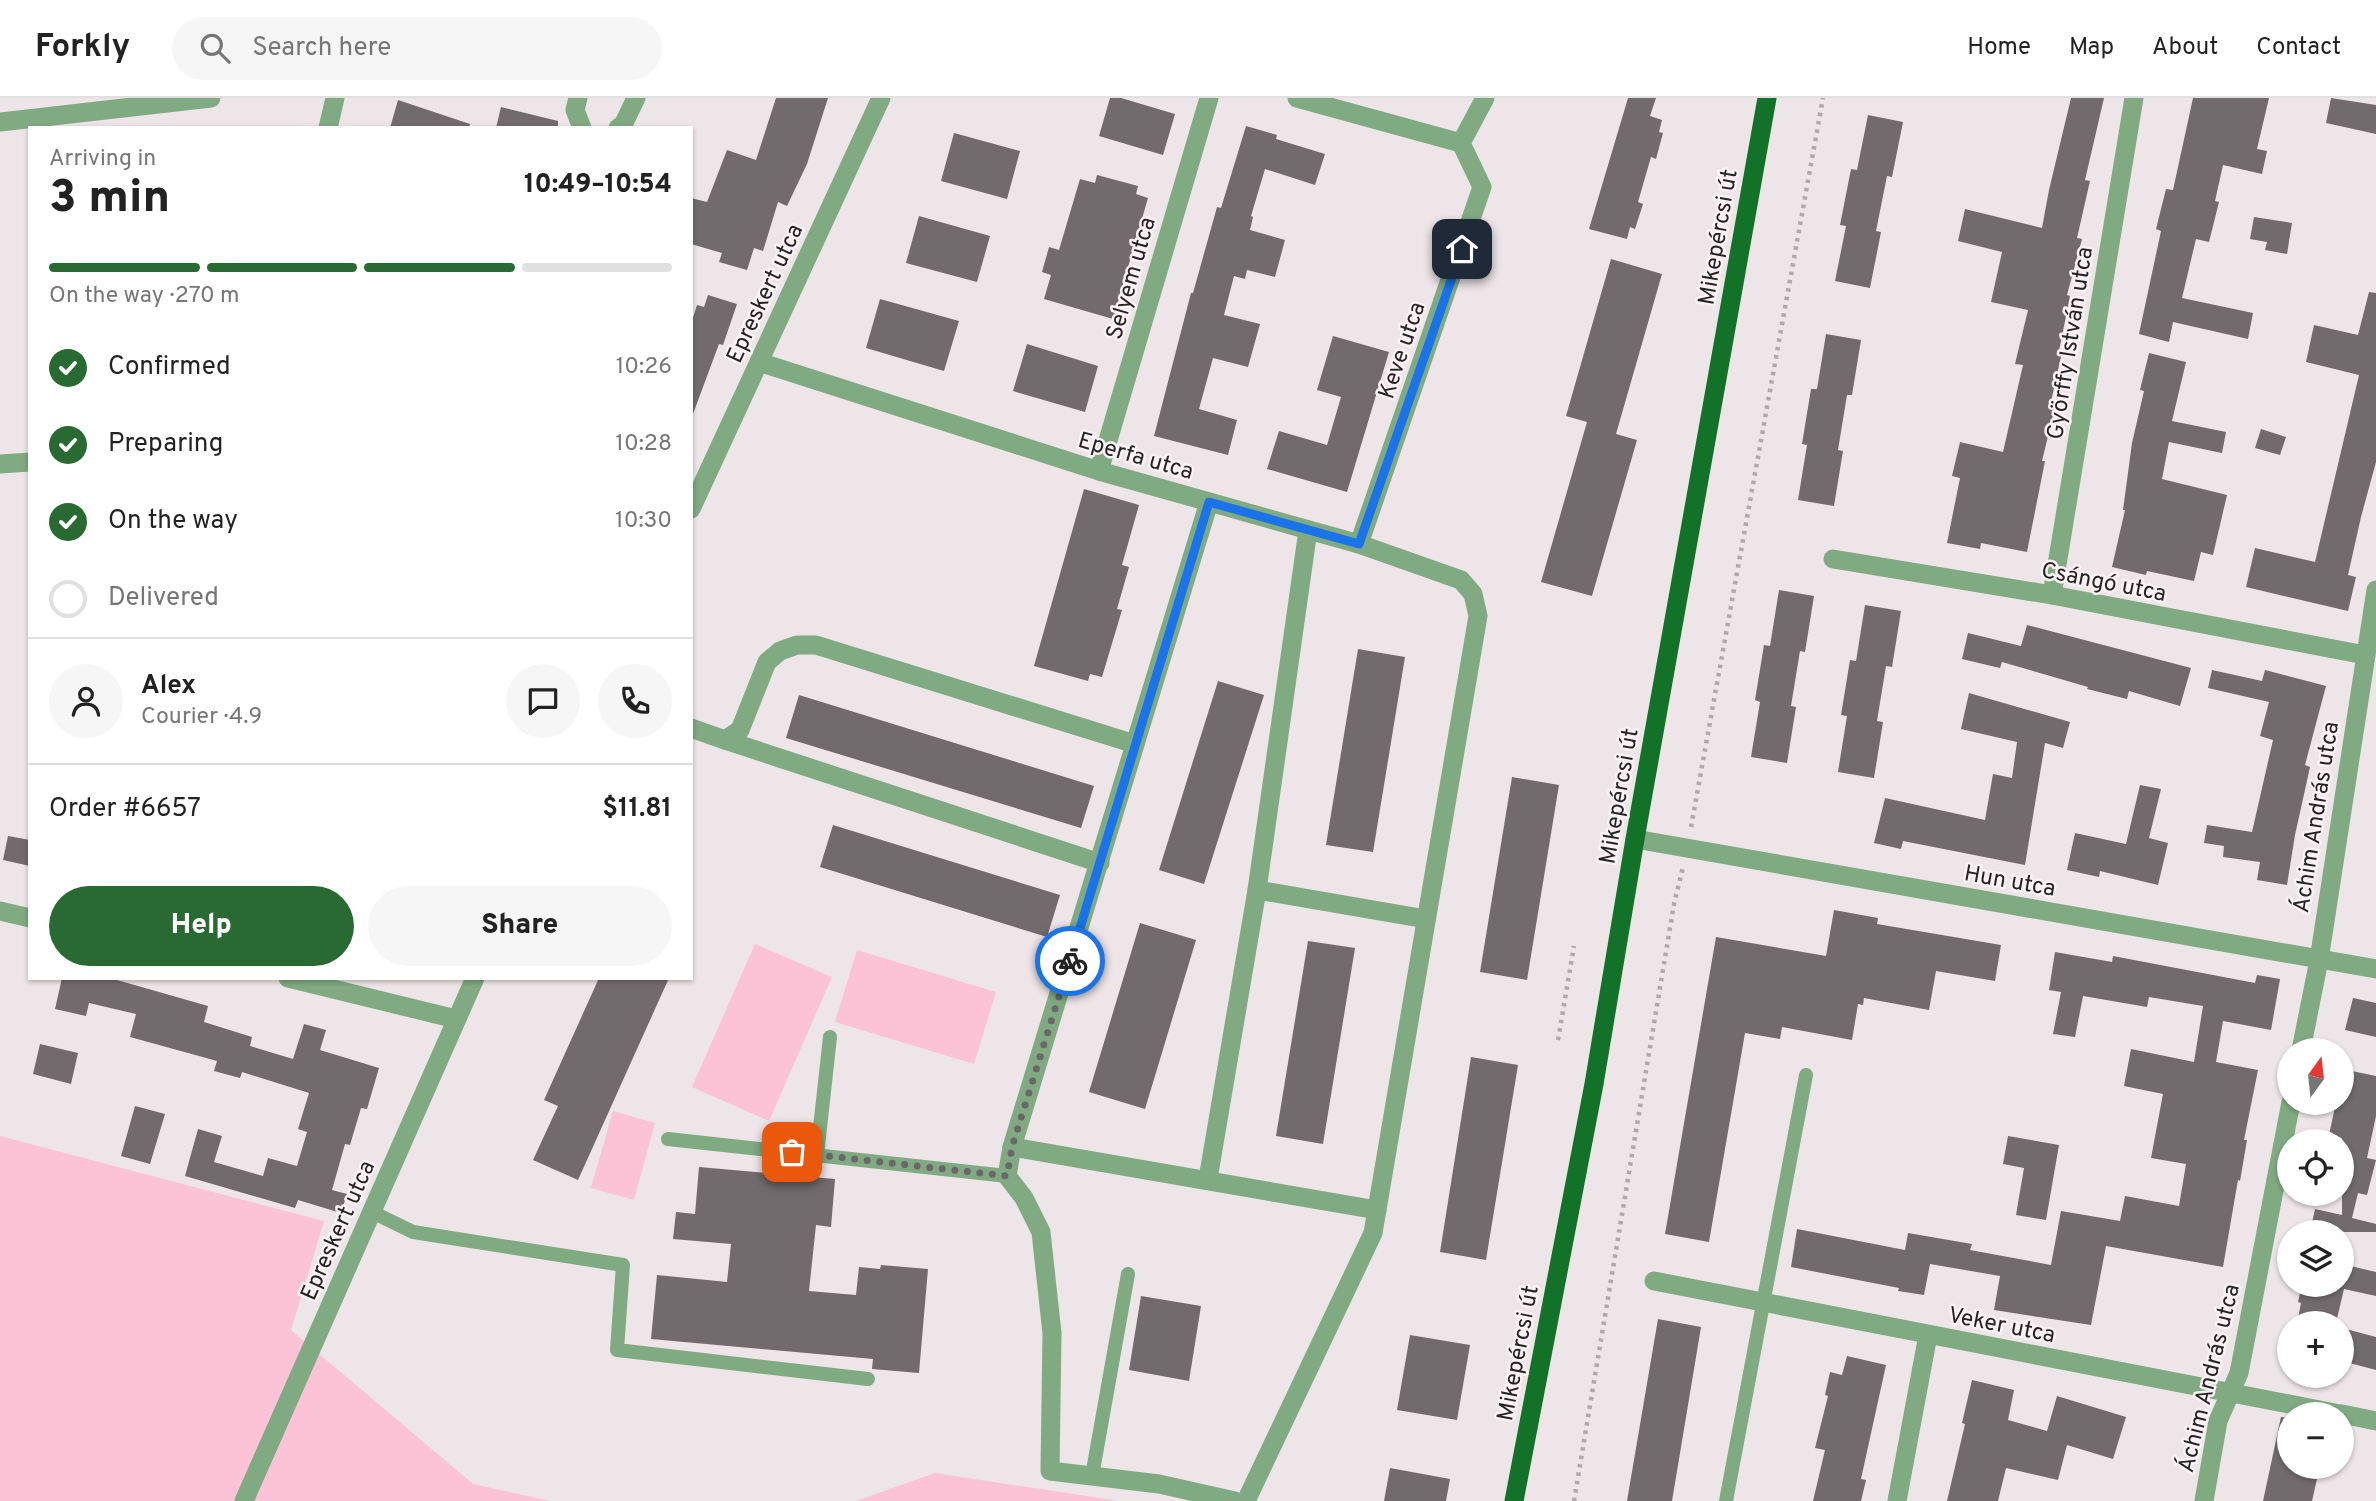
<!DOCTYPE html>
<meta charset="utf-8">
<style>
:root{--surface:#fff;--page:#f6f6f6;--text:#222;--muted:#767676;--line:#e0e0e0;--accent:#296932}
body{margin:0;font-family:Overpass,sans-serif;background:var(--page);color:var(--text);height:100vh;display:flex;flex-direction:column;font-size:26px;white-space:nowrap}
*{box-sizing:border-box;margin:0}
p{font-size:23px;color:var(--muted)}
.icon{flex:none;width:38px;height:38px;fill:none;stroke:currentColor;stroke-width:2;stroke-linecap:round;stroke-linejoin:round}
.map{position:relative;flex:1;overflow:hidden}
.sheet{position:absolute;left:28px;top:28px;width:665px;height:854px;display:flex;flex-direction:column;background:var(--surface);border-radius:0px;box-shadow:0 2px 5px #0004}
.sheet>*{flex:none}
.needle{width:46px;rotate:15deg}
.controls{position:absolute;left:2277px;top:940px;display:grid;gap:14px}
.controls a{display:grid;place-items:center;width:77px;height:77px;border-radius:50%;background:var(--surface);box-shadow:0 2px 5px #0004;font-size:35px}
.pin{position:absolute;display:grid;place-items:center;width:60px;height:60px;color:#fff;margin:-30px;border-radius:14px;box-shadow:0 4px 10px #0006}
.courier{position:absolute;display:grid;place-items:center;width:70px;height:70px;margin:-35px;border:5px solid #1a73e8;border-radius:50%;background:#fff;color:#222;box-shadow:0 2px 9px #0007}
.overview em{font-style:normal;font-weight:800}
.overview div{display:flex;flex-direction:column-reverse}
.overview{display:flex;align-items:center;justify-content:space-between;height:119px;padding:0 21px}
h1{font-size:46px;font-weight:800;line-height:52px}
.bar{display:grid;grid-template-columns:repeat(4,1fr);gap:10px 7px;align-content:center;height:84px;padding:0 21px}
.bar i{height:9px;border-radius:5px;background:var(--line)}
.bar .active{background:var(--accent)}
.bar p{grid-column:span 4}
.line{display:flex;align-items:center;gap:18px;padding:0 21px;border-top:2px solid var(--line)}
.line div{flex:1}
.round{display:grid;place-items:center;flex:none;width:74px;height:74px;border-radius:37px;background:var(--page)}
ol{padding:0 21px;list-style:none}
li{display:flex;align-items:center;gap:21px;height:77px}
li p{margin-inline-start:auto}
li .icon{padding:7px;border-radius:50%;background:var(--accent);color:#fff;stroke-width:4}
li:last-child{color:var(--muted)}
li i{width:38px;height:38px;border:4px solid var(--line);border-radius:50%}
.action{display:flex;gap:14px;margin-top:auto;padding:14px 21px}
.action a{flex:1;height:80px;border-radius:42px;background:var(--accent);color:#fff;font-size:28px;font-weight:800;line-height:80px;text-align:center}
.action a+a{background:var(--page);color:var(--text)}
header{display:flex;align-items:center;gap:42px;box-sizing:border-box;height:98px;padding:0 35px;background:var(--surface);border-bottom:2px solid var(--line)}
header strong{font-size:33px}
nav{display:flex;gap:38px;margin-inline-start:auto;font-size:24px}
.search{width:490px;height:63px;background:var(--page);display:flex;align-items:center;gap:18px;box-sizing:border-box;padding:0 24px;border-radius:38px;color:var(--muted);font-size:26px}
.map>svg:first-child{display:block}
.green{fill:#fbc3d5}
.building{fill:#726b6d}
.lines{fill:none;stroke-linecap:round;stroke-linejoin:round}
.path{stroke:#afa9aa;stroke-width:4.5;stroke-dasharray:3.5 5;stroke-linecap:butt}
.service{stroke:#7faa82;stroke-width:14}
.minor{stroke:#7faa82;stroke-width:19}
.primary{stroke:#127328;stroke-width:19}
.done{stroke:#6b6768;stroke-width:7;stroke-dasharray:0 12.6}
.route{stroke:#1a73e8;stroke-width:9}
.labels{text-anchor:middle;stroke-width:5;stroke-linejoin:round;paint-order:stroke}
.street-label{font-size:23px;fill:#252324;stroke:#faf2f4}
</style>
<header>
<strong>Forkly</strong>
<div class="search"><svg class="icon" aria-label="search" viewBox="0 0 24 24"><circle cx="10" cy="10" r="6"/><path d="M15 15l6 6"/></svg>Search here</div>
<nav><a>Home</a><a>Map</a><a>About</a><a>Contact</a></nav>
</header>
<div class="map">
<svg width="2376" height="1403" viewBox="0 0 2376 1403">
<rect width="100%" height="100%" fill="#ede5e7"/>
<g class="green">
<polygon points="755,846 832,879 769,1023 692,989"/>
<polygon points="857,852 996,894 974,966 835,924"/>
<polygon points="613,1013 655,1025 634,1102 591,1090"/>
<polygon points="0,1038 324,1123 291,1232 473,1386 551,1403 0,1403"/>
<polygon points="935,1375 1119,1403 856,1403"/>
</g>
<g class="building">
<polygon points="776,0 828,0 807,66 787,108 778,104 763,153 754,150 747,172 719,164 722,155 691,146 691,100 707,104 727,52 756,62"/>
<polygon points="1110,0 1121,0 1175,16 1163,57 1099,38"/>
<polygon points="1628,0 1656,0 1650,18 1662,22 1659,34 1663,35 1656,61 1651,59 1638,104 1643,106 1635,131 1630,129 1627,141 1589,131"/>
<polygon points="2071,0 2104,0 2085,82 2090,83 2077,140 2082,141 2067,197 2070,198 2059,253 2062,254 2050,308 2055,309 2042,363 2045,363 2027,454 1981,445 1980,451 1947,445 1960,380 1952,378 1960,344 2003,354 2023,267 2015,266 2028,212 1991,204 2002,154 1958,143 1965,111 2042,130 2049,92"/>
<polygon points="2193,0 2269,0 2257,51 2267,53 2262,76 2223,67 2215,103 2219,104 2209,144 2196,141 2182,200 2253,215 2248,241 2173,224 2169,244 2139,236 2161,133 2156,131 2166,91 2173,92"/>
<polygon points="2331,0 2376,7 2376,36 2326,25"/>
<polygon points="398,2 470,26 469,30 390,30"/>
<polygon points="501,9 558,23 558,30 496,30"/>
<polygon points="1868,17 1903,24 1892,79 1887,78 1876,133 1881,134 1870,190 1835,183 1846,128 1840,127 1851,71 1857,72"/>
<polygon points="1246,28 1277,37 1276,41 1325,56 1315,87 1265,71 1251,118 1253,119 1250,132 1285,142 1275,179 1247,172 1245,181 1234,178 1224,217 1260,226 1248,269 1213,260 1199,311 1237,322 1228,357 1154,338 1191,195 1193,195 1217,109 1221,110"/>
<polygon points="954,35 1020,53 1007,101 941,83"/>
<polygon points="1097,77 1138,88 1136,96 1148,100 1113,221 1044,201 1051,177 1042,174 1049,149 1059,152 1080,81 1095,85"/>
<polygon points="919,118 990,138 977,184 906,165"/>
<polygon points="2254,119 2292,125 2287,156 2265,152 2267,144 2250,141"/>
<polygon points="1611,161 1662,176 1616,336 1637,342 1592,498 1541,484 1587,324 1566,318"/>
<polygon points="2369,194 2376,195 2376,364 2361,419 2348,477 2356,479 2348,513 2246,489 2255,450 2315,464 2359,277 2306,264 2314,227 2358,237"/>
<polygon points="708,197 737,206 723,247 719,246 693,316 691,316 691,226 697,207 704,209"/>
<polygon points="880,201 959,223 944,273 866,250"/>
<polygon points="1826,236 1861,242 1852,297 1847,297 1838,352 1843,353 1834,408 1798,402 1807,347 1802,346 1811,291 1817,291"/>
<polygon points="1333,238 1389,254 1347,394 1267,371 1279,333 1327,347 1341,299 1317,292"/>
<polygon points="1027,246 1098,268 1085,314 1013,293"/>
<polygon points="2149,255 2186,264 2172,323 2226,334 2222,355 2169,344 2162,381 2227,397 2213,457 2201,454 2194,483 2147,473 2146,477 2112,469 2125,412 2123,412 2132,345 2144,293 2140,292"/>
<polygon points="2261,331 2286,339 2280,357 2255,350"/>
<polygon points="1084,391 1139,407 1122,467 1129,469 1117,511 1122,512 1102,579 1090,576 1088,583 1034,568"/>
<polygon points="1779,492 1814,498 1805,554 1800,553 1791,608 1796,609 1787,665 1751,659 1760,604 1755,602 1764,547 1770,548"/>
<polygon points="1865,507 1901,513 1892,569 1886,568 1877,623 1883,624 1874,680 1838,674 1847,618 1841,617 1850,562 1856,563"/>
<polygon points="2027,527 2191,570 2180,608 2129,593 2127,601 2087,591 2088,589 2002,564 2000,570 1962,561 1968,535 2021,548"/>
<polygon points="1358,551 1405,559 1373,754 1326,747"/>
<polygon points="2212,572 2262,583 2265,572 2326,588 2305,667 2310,669 2295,737 2287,787 2257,782 2260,764 2223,759 2224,748 2204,745 2207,727 2252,734 2273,642 2260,638 2269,604 2208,590"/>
<polygon points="1218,583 1264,597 1204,786 1159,772"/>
<polygon points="1969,595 2070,624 2063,650 2045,645 2025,767 1903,743 1901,751 1874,745 1885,700 1985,722 1993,676 2012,680 2017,644 1961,631"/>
<polygon points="799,597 1094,688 1081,730 786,640"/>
<polygon points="1512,679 1559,687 1527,882 1480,874"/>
<polygon points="2140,687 2161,691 2149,740 2168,745 2158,787 2100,773 2099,779 2067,772 2075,735 2126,746"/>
<polygon points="833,727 1060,797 1047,839 820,769"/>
<polygon points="8,738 30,742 30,768 3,762"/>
<polygon points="1834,812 1878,820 1877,826 2001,847 1995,883 1936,873 1929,912 1864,900 1863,907 1858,906 1852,942 1782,929 1780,941 1745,935 1709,1144 1665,1136 1716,839 1826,858"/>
<polygon points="1140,825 1196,842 1145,1011 1089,994"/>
<polygon points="1308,843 1355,850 1323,1046 1276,1038"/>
<polygon points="2055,854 2112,864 2113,858 2255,885 2257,877 2280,881 2271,932 2223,923 2216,964 2258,972 2244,1042 2247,1042 2240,1083 2238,1082 2223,1169 2106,1148 2091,1227 1994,1212 2000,1178 1930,1166 1924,1197 1898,1193 1899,1190 1791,1169 1797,1131 1905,1152 1908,1135 1972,1146 1970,1152 2051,1167 2061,1113 2120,1123 2125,1098 2179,1108 2186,1066 2151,1060 2163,996 2124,988 2131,951 2194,964 2203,908 2149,899 2147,909 2083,898 2075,939 2053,936 2061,894 2049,892"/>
<polygon points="62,880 110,880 208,908 204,924 252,939 250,948 293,961 304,926 326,932 320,952 379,970 367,1011 361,1010 350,1047 345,1046 332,1092 347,1096 341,1115 298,1102 295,1110 185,1078 198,1031 222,1038 214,1064 263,1078 268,1060 297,1068 307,1034 298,1031 309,995 242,974 240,980 214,973 217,963 130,939 136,916 89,905 86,918 55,911"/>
<polygon points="599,880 669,880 578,1082 533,1062 558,1008 544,1002"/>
<polygon points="2353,900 2376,905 2376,939 2345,932"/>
<polygon points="40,946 78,955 71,986 33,976"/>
<polygon points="1471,959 1518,967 1486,1162 1440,1154"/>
<polygon points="2342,971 2376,978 2376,1018 2367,1060 2376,1062 2367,1097 2358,1095 2352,1120 2376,1126 2376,1134 2310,1134 2315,1111 2342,1117 2342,1040 2329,1037 2336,1004 2342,1004"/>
<polygon points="135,1008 165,1016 150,1066 121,1058"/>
<polygon points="2008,1038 2059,1047 2046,1122 2016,1117 2024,1070 2003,1066"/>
<polygon points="699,1069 835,1081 831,1129 816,1127 809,1193 856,1197 859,1169 880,1171 881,1167 928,1171 919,1275 872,1271 873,1261 651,1241 657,1177 727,1184 731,1146 673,1141 676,1114 695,1116"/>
<polygon points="2342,1166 2376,1174 2376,1198 2344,1191 2336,1225 2297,1225 2301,1205 2298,1204 2302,1186 2342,1186"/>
<polygon points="1141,1198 1201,1208 1189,1283 1129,1272"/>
<polygon points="1658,1221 1701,1229 1672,1403 1627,1403"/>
<polygon points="2342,1230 2376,1239 2376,1272 2342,1263"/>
<polygon points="1410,1237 1470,1247 1457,1322 1397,1312"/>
<polygon points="1847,1258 1886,1267 1861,1381 1866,1382 1861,1403 1813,1403 1825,1352 1815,1350 1828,1298 1825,1297 1830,1274 1842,1277"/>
<polygon points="1972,1282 2014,1292 2008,1322 2047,1333 2057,1298 2126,1319 2113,1361 2067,1347 2058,1382 2006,1370 1998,1403 1947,1403 1965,1326 1962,1325"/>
<polygon points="2281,1319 2289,1320 2289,1368 2320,1368 2312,1403 2263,1403"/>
<polygon points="1390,1370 1450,1381 1446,1403 1384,1403"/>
</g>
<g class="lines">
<g class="path">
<polyline points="1691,729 1823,0"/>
<polyline points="1558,942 1574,848"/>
<polyline points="1574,1403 1674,806 1683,769"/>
</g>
<g class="service">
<polyline points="668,1041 1007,1078"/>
<polyline points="817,1057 830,939"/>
<polyline points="372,1114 413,1134 623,1167 617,1252 868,1281"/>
<polyline points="1092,1378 1128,1176"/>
<polyline points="1726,1403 1806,977"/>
</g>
<g class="minor">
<polyline points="578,0 575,12 582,30"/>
<polyline points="1297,0 1461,45"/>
<polyline points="0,24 211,0"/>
<polyline points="328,30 335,0"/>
<polyline points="618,30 623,27 636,0"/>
<polyline points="759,264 1099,373 1359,446 1461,482 1473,496 1478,518 1373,1135 1246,1403"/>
<polyline points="0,366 30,364"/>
<polyline points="1099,373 1209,0"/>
<polyline points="1209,404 1012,1049 1007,1078 1024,1100 1041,1134 1052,1235 1050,1373 1159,1386 1235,1403"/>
<polyline points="691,411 881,0"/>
<polyline points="1359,446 1482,89 1461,45 1485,0"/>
<polyline points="1833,461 2052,497 2365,557"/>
<polyline points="2052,497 2134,0"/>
<polyline points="691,630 725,642 740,632 767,564 780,553 797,547 816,547 1135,646"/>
<polyline points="725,642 1100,765"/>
<polyline points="1635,741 2376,871"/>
<polyline points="1257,792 1426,821"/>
<polyline points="0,813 30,820"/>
<polyline points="288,880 456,921"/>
<polyline points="2301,952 2319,862 2376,492"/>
<polyline points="1012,1049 1377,1112"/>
<polyline points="1208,1081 1257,792 1308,432"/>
<polyline points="1654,1183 2340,1316"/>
<polyline points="2342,1316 2376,1323"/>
<polyline points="244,1403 475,880"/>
<polyline points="1897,1403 1928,1237"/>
<polyline points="2204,1403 2218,1323 2239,1275 2291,1004"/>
</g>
<polyline class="primary" points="1514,1403 1594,986 1635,741 1767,0"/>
</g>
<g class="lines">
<polyline class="done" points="792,1054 1007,1078 1012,1049 1070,863"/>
<polyline class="route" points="1070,863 1209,404 1359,446 1462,151"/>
</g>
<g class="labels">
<g class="street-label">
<text transform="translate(1717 139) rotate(-80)" y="8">Mikepércsi út</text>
<text transform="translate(1130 180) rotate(-74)" y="8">Selyem utca</text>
<text transform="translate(764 195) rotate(-65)" y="8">Epreskert utca</text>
<text transform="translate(2069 245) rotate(-81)" y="8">Györffy István utca</text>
<text transform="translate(1401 252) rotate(-71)" y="8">Keve utca</text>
<text transform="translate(1136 357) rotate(16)" y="8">Eperfa utca</text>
<text transform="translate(2104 483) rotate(11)" y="8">Csángó utca</text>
<text transform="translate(1618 698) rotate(-80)" y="8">Mikepércsi út</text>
<text transform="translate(2315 719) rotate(-81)" y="8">Áchim András utca</text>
<text transform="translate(2010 782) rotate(10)" y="8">Hun utca</text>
<text transform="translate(337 1132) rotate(-66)" y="8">Epreskert utca</text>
<text transform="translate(2002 1226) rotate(11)" y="8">Veker utca</text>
<text transform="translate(1517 1255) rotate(-79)" y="8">Mikepércsi út</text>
<text transform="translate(2208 1280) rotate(-76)" y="8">Áchim András utca</text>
</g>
</g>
</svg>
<div class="controls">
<a><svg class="needle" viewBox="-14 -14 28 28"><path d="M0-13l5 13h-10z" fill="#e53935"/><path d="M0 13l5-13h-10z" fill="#767676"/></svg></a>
<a><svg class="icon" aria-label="locate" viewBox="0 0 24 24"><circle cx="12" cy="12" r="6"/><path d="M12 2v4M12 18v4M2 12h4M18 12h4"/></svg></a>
<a><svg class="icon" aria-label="layers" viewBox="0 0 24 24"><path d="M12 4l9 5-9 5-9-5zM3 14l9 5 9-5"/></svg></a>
<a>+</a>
<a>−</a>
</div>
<div class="pin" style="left:792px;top:1054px;background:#ea580c"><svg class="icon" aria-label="bag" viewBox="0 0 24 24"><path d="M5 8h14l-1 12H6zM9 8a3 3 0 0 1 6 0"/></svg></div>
<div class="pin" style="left:1462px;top:151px;background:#1f2937"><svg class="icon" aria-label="home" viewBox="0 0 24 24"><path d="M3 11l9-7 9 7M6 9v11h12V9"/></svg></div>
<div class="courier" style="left:1070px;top:863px"><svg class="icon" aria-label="bike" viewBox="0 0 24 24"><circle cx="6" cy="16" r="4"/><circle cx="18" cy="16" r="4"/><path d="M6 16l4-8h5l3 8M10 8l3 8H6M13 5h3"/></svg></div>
<section class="sheet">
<div class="overview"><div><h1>3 min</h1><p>Arriving in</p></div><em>10:49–10:54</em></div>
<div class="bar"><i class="active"></i><i class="active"></i><i class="active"></i><i></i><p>On the way · 270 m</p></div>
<ol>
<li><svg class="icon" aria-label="check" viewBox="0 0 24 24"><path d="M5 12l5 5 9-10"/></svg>Confirmed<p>10:26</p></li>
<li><svg class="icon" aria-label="check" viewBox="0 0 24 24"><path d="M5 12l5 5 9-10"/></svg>Preparing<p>10:28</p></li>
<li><svg class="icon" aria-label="check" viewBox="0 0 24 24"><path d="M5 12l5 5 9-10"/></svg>On the way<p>10:30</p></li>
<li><i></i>Delivered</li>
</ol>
<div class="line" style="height:126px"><a class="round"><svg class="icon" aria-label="person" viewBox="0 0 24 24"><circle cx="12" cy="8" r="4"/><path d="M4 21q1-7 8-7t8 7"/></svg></a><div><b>Alex</b><p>Courier · 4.9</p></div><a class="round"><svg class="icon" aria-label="chat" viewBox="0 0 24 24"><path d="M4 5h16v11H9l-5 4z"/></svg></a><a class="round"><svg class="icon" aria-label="phone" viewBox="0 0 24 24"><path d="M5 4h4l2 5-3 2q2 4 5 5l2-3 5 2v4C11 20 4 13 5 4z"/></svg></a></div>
<div class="line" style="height:91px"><div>Order #6657</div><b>$11.81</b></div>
<div class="action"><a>Help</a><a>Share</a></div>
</section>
</div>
